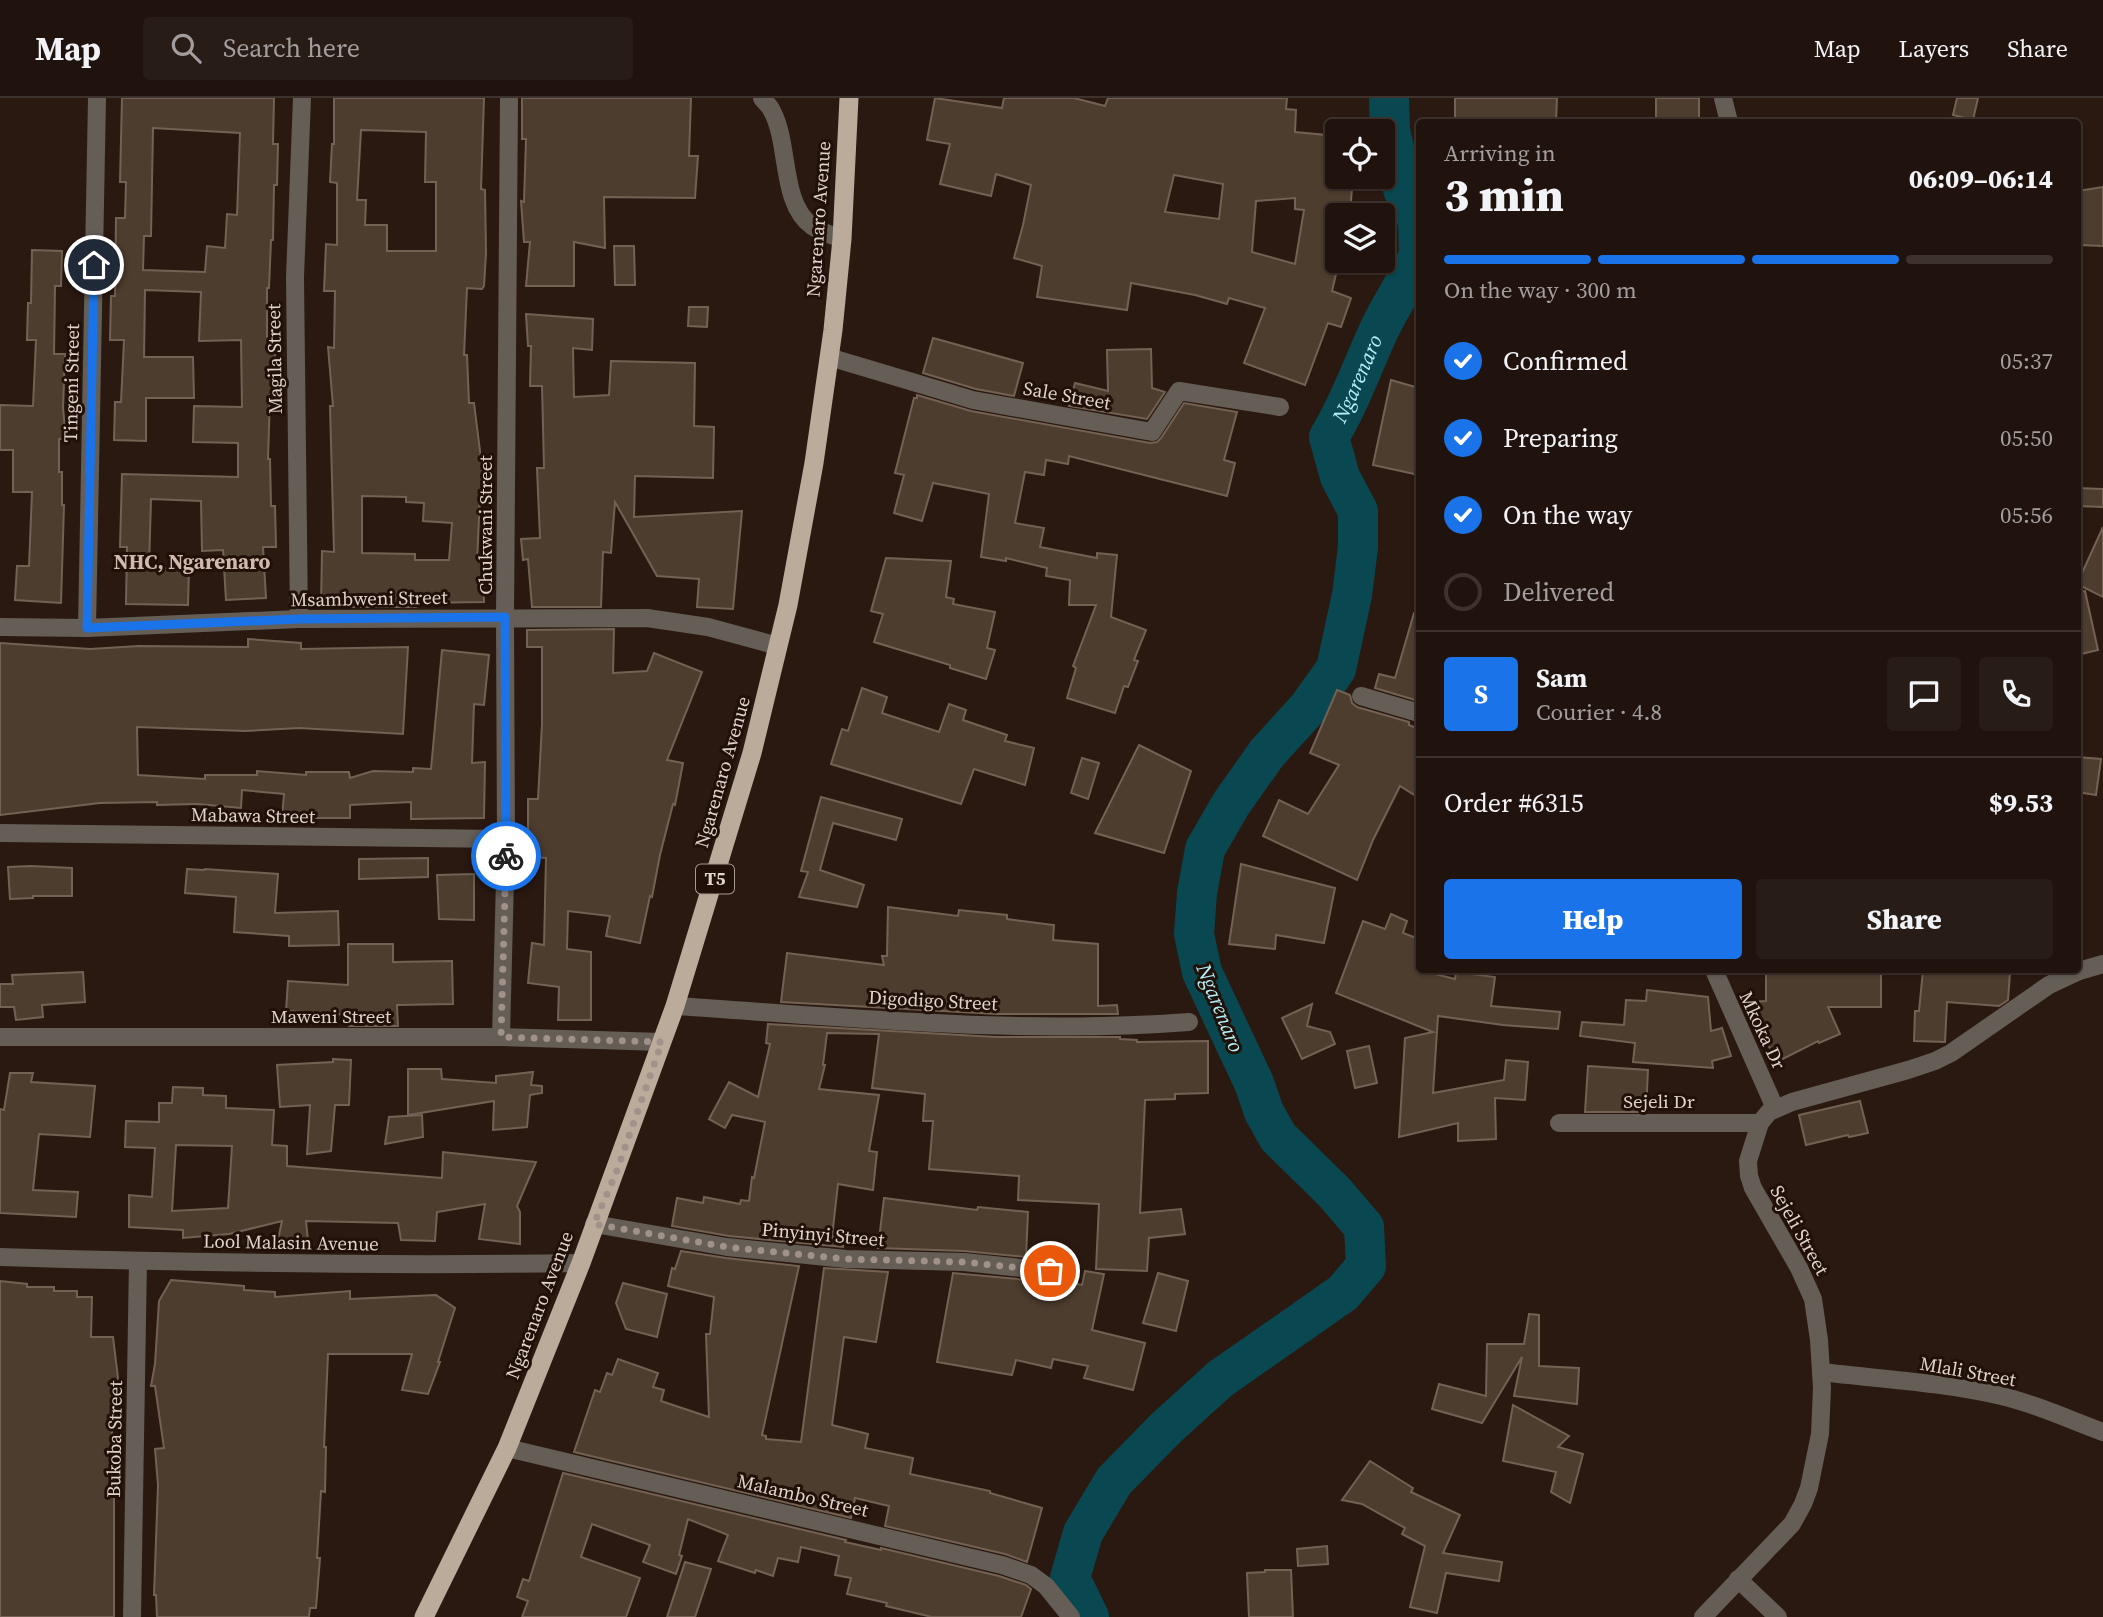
<!DOCTYPE html>
<meta charset="utf-8">
<style>
:root{--surface:#20130d;--page:#281c16;--text:#f1f3f6;--muted:#a29e9d;--line:#3d322e;--accent:#1a73e8}
body{margin:0;font-family:"Source Serif 4",serif;background:var(--page);color:var(--text);height:100vh;display:flex;flex-direction:column;font-size:26px;white-space:nowrap}
*{box-sizing:border-box;margin:0}
p{font-size:23px;color:var(--muted)}
.icon{flex:none;width:38px;height:38px;fill:none;stroke:currentColor;stroke-width:2;stroke-linecap:round;stroke-linejoin:round}
.map{position:relative;flex:1;overflow:hidden}
.sheet{position:absolute;left:1416px;top:21px;width:665px;height:854px;display:flex;flex-direction:column;background:var(--surface);border-radius:7px;box-shadow:0 2px 5px #0004,0 0 0 2px var(--line)}
.sheet>*{flex:none}
.buttons{position:absolute;left:1325px;top:21px;display:grid;gap:14px}
.buttons a{display:grid;place-items:center;width:70px;height:70px;border-radius:7px;background:var(--surface);box-shadow:0 2px 5px #0004,0 0 0 2px var(--line);font-size:35px}
.pin{position:absolute;display:grid;place-items:center;width:60px;height:60px;color:#fff;margin:-30px;border:4px solid #fff;border-radius:50%;box-shadow:0 2px 7px #0007}
.courier{position:absolute;display:grid;place-items:center;width:70px;height:70px;margin:-35px;border:5px solid #1a73e8;border-radius:50%;background:#fff;color:#222;box-shadow:0 2px 9px #0007}
.head em{font-style:normal;font-weight:800}
.head div{display:flex;flex-direction:column-reverse}
.head{display:flex;align-items:center;justify-content:space-between;height:119px;padding:0 28px}
h1{font-size:46px;font-weight:800;line-height:52px}
.bar{display:grid;grid-template-columns:repeat(4,1fr);gap:10px 7px;align-content:center;height:84px;padding:0 28px}
.bar i{height:9px;border-radius:5px;background:var(--line)}
.bar .current{background:var(--accent)}
.bar p{grid-column:span 4}
.line{display:flex;align-items:center;gap:18px;padding:0 28px;border-top:2px solid var(--line)}
.line div{flex:1}
.round{display:grid;place-items:center;flex:none;width:74px;height:74px;border-radius:7px;background:var(--page)}
ol{padding:0 28px;list-style:none}
li{display:flex;align-items:center;gap:21px;height:77px}
li p{margin-inline-start:auto}
li .icon{padding:7px;border-radius:50%;background:var(--accent);color:#fff;stroke-width:4}
li:last-child{color:var(--muted)}
li i{width:38px;height:38px;border:4px solid var(--line);border-radius:50%}
.primary-button{display:flex;gap:14px;margin-top:auto;padding:14px 28px}
.primary-button a{flex:1;height:80px;border-radius:7px;background:var(--accent);color:#fff;font-size:28px;font-weight:800;line-height:80px;text-align:center}
.primary-button a+a{background:var(--page);color:var(--text)}
header{display:flex;align-items:center;gap:42px;box-sizing:border-box;height:98px;padding:0 35px;background:var(--surface);border-bottom:2px solid var(--line)}
header strong{font-size:33px}
nav{display:flex;gap:38px;margin-inline-start:auto;font-size:24px}
.search{width:490px;height:63px;background:var(--page);display:flex;align-items:center;gap:18px;box-sizing:border-box;padding:0 24px;border-radius:7px;color:var(--muted);font-size:26px}
.map>svg:first-child{display:block}
.lines{fill:none;stroke-linecap:round;stroke-linejoin:round}
.river{stroke:#094851;stroke-width:40}
.building{fill:#4d3d2f;stroke:#736253;stroke-width:2;fill-rule:evenodd}
.minor{stroke:#645e56;stroke-width:18}
.trunk{stroke:#baab9a;stroke-width:19}
.done{stroke:#a0928b;stroke-width:7;stroke-dasharray:0 12.6}
.route{stroke:#1a73e8;stroke-width:9}
.labels{text-anchor:middle;stroke-width:6;stroke-linejoin:round;paint-order:stroke}
.shield{fill:#201008;stroke:#a69892;stroke-width:2}
.shield-label{font-size:18px;font-weight:bold;fill:#dfd3cd}
.street-label{font-size:19px;fill:#dfd3cd;stroke:#201008}
.water-label{font-size:21px;font-style:italic;fill:#b3f0fb;stroke:#201008}
.neighbourhood-label{font-size:21px;font-weight:bold;fill:#d1b9ae;stroke:#201008}
</style>
<header>
<strong>Map</strong>
<div class="search"><svg class="icon" aria-label="search" viewBox="0 0 24 24"><circle cx="10" cy="10" r="6"/><path d="M15 15l6 6"/></svg>Search here</div>
<nav><a>Map</a><a>Layers</a><a>Share</a></nav>
</header>
<div class="map">
<svg width="2103" height="1519" viewBox="0 0 2103 1519">
<rect width="100%" height="100%" fill="#2a1911"/>
<g class="lines">
<g class="river">
<polyline points="1389,0 1390,32 1403,91 1418,123 1419,156"/>
<path id="s1" d="M1089,1519l-19,-39 13,-45 31,-52 52,-53 54,-49 123,-86 23,-27 -2,-39 -29,-34 -57,-56 -14,-25 -10,-29 -52,-111 -8,-38 3,-41 8,-44 26,-45 36,-51 41,-45 28,-39 16,-74 6,-48v-36l-18,-34 -11,-40c21,-34 34,-73 51,-109 12,-25 28,-48 39,-73"/>
</g>
</g>
<g class="building">
<path d="M122,0h152l-1,46h5l-1,41h-3l-1,55h-2l-2,48h-2v63h8v44h-5l-2,64h2l1,47h4l1,41h-13l3,51 -40,2 -3,-50 -21,1 -1,-50 -50,-2 -2,69h40l-1,37 -62,-1 1,-57h-7l2,-73 116,3v-34l-45,-1 1,-36 48,1 -1,-67 -42,1 2,-49 -56,-2 -1,67h49l1,41h-48v43l-32,-1 1,-38h6l3,-62h-14l1,-44h4l1,-78h9l1,-36h-6zM153,30l87,5 -3,82 -10,-1 -2,34 -18,-2 -2,26 -62,-2 1,-34h7z"/>
<path d="M334,0h150l-3,91 4,1 1,63 -2,33 -2,3 -15,-1 -3,67h3l2,48h5l10,80v13l-4,1 -3,64h5l2,41 -68,1v4h-95l1,-56 12,1 -4,-146h3l-5,-59 6,1 1,-57h-11l2,-47 11,1v-62l-7,-1 2,-38h2zM361,32l65,2 -1,50h11v69h-49v-26h-22l1,-25h-9zM362,398l44,1v5l18,1 -1,18 29,2 -3,37h-34v-6l-53,-1z"/>
<polygon points="522,0 691,0 689,58 698,58 695,100 604,99 605,150 574,144 574,188 526,188 530,144 524,144 521,103 524,104 526,41 522,41"/>
<path d="M935,0l67,10 2,-10h70l31,8 3,-8h179l-1,11 10,1 -1,22 42,4 -3,41h19l-3,35h-13v58l-5,21 19,7 -10,29 -13,-4 -23,62 -61,-22 21,-55 -36,-10 -2,6 -32,-9 -64,-12 -4,27 -90,-13 5,-31 -28,-8 9,-33 8,-40 -35,-11 -5,22 -51,-12 10,-40 -23,-4zM1174,77l49,9 -4,35 -54,-7zM1295,100v11l9,1 -9,54 -43,-12 4,-51z"/>
<polygon points="1455,0 1557,0 1556,24 1455,24"/>
<rect x="1656" y="0" width="43" height="22"/>
<polygon points="1957,0 1978,0 1973,22 1953,17"/>
<polygon points="2103,89 2103,148 2079,147 2080,115 2077,115 2077,93"/>
<polygon points="614,148 634,148 635,187 615,187"/>
<polygon points="32,152 62,153 61,188 55,188 54,256 65,256 63,310 66,341 59,341 59,374 62,374 62,407 64,407 61,505 15,502 17,468 29,468 32,394 13,394 13,352 0,352 0,307 33,308 36,242 27,242 28,205 31,205"/>
<polygon points="689,209 708,209 707,229 688,228"/>
<polygon points="526,216 593,221 592,252 573,250 574,299 609,297 611,263 695,265 694,328 714,329 713,380 635,378 634,419 742,413 733,511 697,509 699,481 657,478 615,404 611,455 603,454 601,509 532,509 528,461 523,462 521,441 540,440 537,370 544,370 542,288 530,288 531,248 528,248"/>
<polygon points="933,240 1023,265 1014,298 976,291 923,275"/>
<polygon points="1151,251 1152,290 1165,294 1147,321 1069,308 1075,285 1108,293 1107,252"/>
<polygon points="1391,282 1419,290 1419,377 1373,367"/>
<polygon points="917,297 971,313 1150,345 1157,344 1161,340 1184,305 1237,314 1224,362 1235,365 1227,398 1069,358 1068,366 1046,362 1044,377 1025,374 1015,425 1044,430 1040,449 1097,460 1097,455 1117,457 1111,519 1146,532 1134,562 1138,563 1128,589 1124,588 1115,615 1067,600 1076,570 1073,568 1096,507 1069,507 1070,482 1046,478 1047,470 1006,460 1006,463 981,459 989,396 933,385 922,423 894,415 904,377 895,375 914,300 917,300"/>
<polygon points="2077,390 2103,391 2103,409 2077,408"/>
<polygon points="2103,429 2103,499 2077,486"/>
<polygon points="886,460 951,463 946,499 954,501 953,506 995,514 987,550 995,552 986,581 950,570 950,567 874,544 883,516 871,513"/>
<polygon points="2085,493 2098,552 2077,557 2077,494"/>
<polygon points="1414,515 1419,515 1419,586 1415,602 1375,590 1379,576 1395,580"/>
<polygon points="614,531 613,575 647,573 654,555 702,574 667,662 683,665 675,707 673,706 660,757 652,799 650,798 640,845 606,838 610,818 568,813 567,851 591,854 591,922 558,922 559,889 528,885 532,845 544,847 546,760 528,759 528,701 538,701 542,626 542,549 527,549 527,532"/>
<polygon points="248,541 301,545 301,551 408,549 403,636 299,630 245,633 137,629 138,677 205,681 205,677 257,677 257,673 306,677 306,674 349,674 350,680 373,673 413,674 413,670 431,671 442,552 489,557 484,607 474,606 472,665 485,664 484,720 411,721 411,704 350,707 350,720 282,720 284,696 242,692 241,710 197,706 157,707 157,704 100,705 0,717 0,545 90,551 139,548 248,549"/>
<polygon points="862,590 887,599 882,615 939,634 949,606 966,612 963,622 1007,637 1005,643 1034,650 1025,687 974,671 961,706 831,666 842,631 848,633"/>
<polygon points="1337,592 1350,597 1352,605 1357,609 1409,624 1409,627 1419,631 1419,700 1400,688 1373,742 1357,782 1263,738 1279,702 1308,716 1339,667 1310,655"/>
<polygon points="1139,647 1191,673 1164,755 1095,735"/>
<polygon points="2077,659 2101,661 2096,697 2077,694"/>
<polygon points="1082,660 1099,665 1088,701 1071,695"/>
<polygon points="821,699 902,721 896,742 833,725 820,772 864,787 857,809 799,799 808,774 801,773"/>
<polygon points="428,760 428,779 359,781 359,761"/>
<polygon points="1241,766 1335,790 1324,845 1276,837 1275,851 1229,846"/>
<polygon points="31,768 72,770 72,798 33,798 33,800 10,801 8,769"/>
<polygon points="187,771 204,772 205,771 278,776 275,815 338,813 339,847 289,848 289,838 234,834 236,799 185,795"/>
<polygon points="474,776 474,822 439,821 437,777"/>
<polygon points="888,809 958,818 959,812 1007,817 1007,821 1054,827 1053,842 1098,846 1098,908 1117,907 1118,916 997,916 781,904 787,855 884,867 882,858 887,858"/>
<polygon points="1391,816 1407,823 1403,835 1419,841 1419,872 1455,881 1456,874 1495,879 1491,908 1560,914 1558,931 1503,927 1438,918 1433,995 1504,982 1506,962 1528,964 1525,1002 1495,1000 1496,1041 1458,1043 1458,1025 1399,1039 1405,940 1433,934 1336,895 1363,823 1385,831"/>
<polygon points="348,846 393,846 393,864 452,863 453,906 397,907 398,928 349,928 349,917 286,913 288,883 348,887"/>
<polygon points="1766,872 1881,872 1881,909 1828,909 1840,936 1819,945 1818,943 1777,964 1746,904 1766,903"/>
<polygon points="1923,872 1973,872 2010,875 2008,902 1999,908 1947,904 1945,944 1914,943 1915,913 1919,913"/>
<polygon points="83,874 85,904 42,907 43,919 16,922 14,909 0,909 0,886 13,886 12,877"/>
<polygon points="1647,892 1708,899 1711,933 1722,930 1731,958 1712,963 1713,970 1633,964 1635,945 1580,938 1582,924 1624,927 1626,902 1646,903"/>
<polygon points="1312,906 1307,928 1330,934 1335,946 1302,961 1282,920"/>
<polygon points="768,926 996,939 1120,939 1120,941 1137,942 1137,944 1208,943 1208,995 1175,996 1175,1001 1145,1002 1140,1115 1181,1111 1185,1136 1149,1140 1147,1173 1096,1171 1099,1106 1018,1102 1019,1078 929,1071 933,1023 923,1023 925,996 872,990 879,936 827,935 823,967 825,967 819,991 879,997 869,1053 877,1054 873,1092 838,1086 832,1139 844,1140 843,1149 729,1138 672,1128 677,1100 703,1105 704,1099 740,1106 741,1102 749,1103 752,1079 754,1080 765,1024 732,1017 725,1030 709,1021 729,984 758,999 770,946 766,945"/>
<polygon points="1369,948 1377,985 1355,990 1347,953"/>
<polygon points="333,961 351,962 349,1007 335,1007 331,1053 307,1056 310,1007 280,1009 277,967 333,964"/>
<polygon points="1588,968 1648,972 1646,1014 1585,1014"/>
<polygon points="408,971 441,971 442,981 496,985 496,978 533,974 531,987 542,988 542,995 530,997 527,1029 493,1032 494,1003 408,1017"/>
<polygon points="10,975 33,975 31,984 95,988 90,1039 39,1036 33,1092 78,1094 76,1119 0,1115 0,1011 4,1012"/>
<path d="M173,989l30,1v7l23,1v12l48,2 -2,35 15,1v20l155,12 1,-26 93,10 -19,44 3,6v32l-41,-5 6,-35 -48,8 -2,29 -34,-1 -3,-17 -92,-2 2,19h-30l4,-19 -53,13 -46,4v-8l-54,-3v-32l23,2 3,-49 -30,-1 1,-26 33,1v-19h13zM176,1047l56,1 -4,62 -56,3z"/>
<polygon points="1860,1003 1868,1035 1849,1039 1848,1037 1806,1047 1799,1017"/>
<polygon points="422,1017 423,1039 385,1046 389,1019"/>
<polygon points="884,1100 977,1112 978,1109 1028,1114 1026,1159 964,1153 878,1150"/>
<polygon points="681,1153 726,1160 799,1168 762,1337 766,1338 766,1341 801,1344 824,1170 888,1174 876,1244 844,1239 832,1327 868,1336 865,1350 913,1360 910,1376 990,1393 990,1395 1042,1410 1027,1464 1005,1456 885,1428 889,1408 855,1400 851,1420 574,1354 595,1292 600,1294 607,1275 612,1277 618,1261 658,1275 653,1289 664,1292 661,1303 709,1319 706,1236 710,1236 714,1199 668,1188 672,1170 675,1171"/>
<polygon points="1085,1173 1104,1176 1092,1232 1145,1245 1133,1292 1084,1280 1088,1268 1053,1261 1051,1270 1016,1262 1012,1277 937,1264 953,1175 1049,1184 1057,1182 1082,1187"/>
<polygon points="1158,1175 1188,1183 1176,1233 1143,1225"/>
<polygon points="171,1182 244,1188 244,1192 275,1194 275,1199 350,1193 350,1201 436,1197 455,1210 438,1264 440,1264 428,1296 402,1292 412,1256 328,1256 324,1349 326,1349 325,1394 321,1393 317,1460 320,1460 316,1510 310,1510 309,1519 157,1519 156,1497 154,1497 158,1387 155,1351 164,1350 155,1288 151,1288 155,1266 159,1203"/>
<polygon points="0,1183 27,1186 27,1189 54,1189 54,1193 77,1193 77,1199 92,1199 91,1239 113,1239 119,1288 114,1289 111,1356 112,1356 114,1402 114,1519 0,1519"/>
<polygon points="623,1185 667,1196 657,1239 626,1231 616,1205"/>
<polygon points="1529,1216 1539,1217 1539,1268 1579,1270 1577,1306 1514,1298 1522,1259 1482,1325 1432,1311 1439,1286 1486,1298 1487,1246 1524,1246"/>
<polygon points="1513,1307 1569,1338 1558,1349 1583,1356 1570,1405 1551,1394 1556,1374 1503,1363"/>
<polygon points="1370,1363 1413,1390 1411,1394 1460,1417 1443,1455 1502,1464 1499,1483 1446,1475 1437,1515 1410,1509 1425,1448 1402,1436 1405,1430 1362,1406 1342,1402"/>
<polygon points="563,1375 846,1442 845,1444 881,1452 881,1450 999,1478 1026,1487 1031,1491 1021,1519 932,1519 886,1508 887,1505 847,1496 851,1480 835,1477 839,1458 801,1449 798,1464 778,1460 773,1478 756,1472 755,1475 718,1463 728,1437 688,1421 679,1457 682,1458 676,1476 643,1464 650,1447 592,1426 581,1459 640,1480 626,1519 522,1519 528,1503 517,1499 523,1481 529,1483"/>
<polygon points="1327,1448 1328,1466 1298,1468 1297,1451"/>
<polygon points="685,1464 711,1471 695,1519 667,1519"/>
<polygon points="1265,1472 1291,1472 1293,1519 1249,1519 1247,1475 1265,1474"/>
</g>
<g class="lines">
<g class="minor">
<path d="M762,0c3,4 8,8 10,13 18,33 8,92 40,115 9,6 20,9 30,13"/>
<polyline points="1723,0 1729,24"/>
<polyline points="829,259 973,302 1152,334 1179,293 1280,309"/>
<polyline points="299,521 295,179 302,0"/>
<polyline points="0,529 87,530 299,521 647,520 708,529 778,548"/>
<polyline points="87,530 97,0"/>
<polyline points="1361,598 1419,615"/>
<polyline points="0,735 506,741"/>
<polyline points="1714,872 1775,1010"/>
<path d="M675,908c171,11 343,29 514,16"/>
<polyline points="0,939 501,939 662,944"/>
<polyline points="501,939 506,741 505,519 509,0"/>
<polyline points="1559,1025 1760,1025"/>
<polyline points="594,1126 727,1149 846,1161 964,1164 1050,1173"/>
<path d="M0,1159c194,6 387,9 581,6"/>
<path d="M1821,1274c58,7 118,10 176,23 36,8 71,24 106,37"/>
<polyline points="507,1350 1002,1467 1031,1477 1046,1488 1071,1519"/>
<polyline points="1738,1481 1778,1519"/>
<polyline points="132,1519 138,1163"/>
<polyline points="1703,1519 1792,1426 1803,1406 1809,1390 1820,1336 1822,1290 1819,1242 1813,1201 1799,1170 1753,1090 1749,1078 1748,1063 1760,1025 1769,1014 1792,1004 1908,972 1935,963 1951,955 2049,887 2079,873 2103,866"/>
</g>
<polyline class="trunk" points="424,1519 507,1350 581,1165 675,908 752,655 788,507 814,365 833,232 842,141 849,0"/>
</g>
<g class="lines">
<polyline class="done" points="506,758 501,939 662,944 616,1075 594,1126 727,1149 846,1161 964,1164 1050,1173"/>
<polyline class="route" points="94,167 87,530 299,521 505,519 506,758"/>
</g>
<g class="labels">
<rect class="shield" x="696" y="766.5" width="38" height="29" rx="5"/>
<g class="shield-label">
<text x="715" y="787">T5</text>
</g>
<g class="street-label">
<text transform="translate(818 121) rotate(-86)" y="7">Ngarenaro Avenue</text>
<text transform="translate(274 261) rotate(-91)" y="7">Magila Street</text>
<text transform="translate(71 285) rotate(-89)" y="7">Tingeni Street</text>
<text transform="translate(1067 297) rotate(10)" y="7">Sale Street</text>
<text transform="translate(485 427) rotate(-90)" y="7">Chukwani Street</text>
<text transform="translate(369 500) rotate(-1)" y="7">Msambweni Street</text>
<text transform="translate(722 674) rotate(-74)" y="7">Ngarenaro Avenue</text>
<text transform="translate(253 717) rotate(1)" y="7">Mabawa Street</text>
<text transform="translate(933 902) rotate(3)" y="7">Digodigo Street</text>
<text x="331" y="925">Maweni Street</text>
<text transform="translate(1763 932) rotate(65)" y="7">Mkoka Dr</text>
<text x="1659" y="1010">Sejeli Dr</text>
<text transform="translate(1800 1132) rotate(61)" y="7">Sejeli Street</text>
<text transform="translate(823 1136) rotate(5)" y="7">Pinyinyi Street</text>
<text transform="translate(291 1144) rotate(1)" y="7">Lool Malasin Avenue</text>
<text transform="translate(539 1207) rotate(-69)" y="7">Ngarenaro Avenue</text>
<text transform="translate(1968 1273) rotate(10)" y="7">Mlali Street</text>
<text transform="translate(114 1341) rotate(-89)" y="7">Bukoba Street</text>
<text transform="translate(803 1397) rotate(13)" y="7">Malambo Street</text>
</g>
<g class="water-label">
<text dy="7" stroke="none"><textPath href="#s1" startOffset="1482">Ngarenaro</textPath></text>
<text transform="translate(1220 910) rotate(68)" y="7">Ngarenaro</text>
</g>
<g class="neighbourhood-label">
<text x="192" y="471">NHC, Ngarenaro</text>
</g>
</g>
</svg>
<div class="buttons">
<a><svg class="icon" aria-label="locate" viewBox="0 0 24 24"><circle cx="12" cy="12" r="6"/><path d="M12 2v4M12 18v4M2 12h4M18 12h4"/></svg></a>
<a><svg class="icon" aria-label="layers" viewBox="0 0 24 24"><path d="M12 4l9 5-9 5-9-5zM3 14l9 5 9-5"/></svg></a>
</div>
<div class="pin" style="left:1050px;top:1173px;background:#ea580c"><svg class="icon" aria-label="bag" viewBox="0 0 24 24"><path d="M5 8h14l-1 12H6zM9 8a3 3 0 0 1 6 0"/></svg></div>
<div class="pin" style="left:94px;top:167px;background:#1f2937"><svg class="icon" aria-label="home" viewBox="0 0 24 24"><path d="M3 11l9-7 9 7M6 9v11h12V9"/></svg></div>
<div class="courier" style="left:506px;top:758px"><svg class="icon" aria-label="bike" viewBox="0 0 24 24"><circle cx="6" cy="16" r="4"/><circle cx="18" cy="16" r="4"/><path d="M6 16l4-8h5l3 8M10 8l3 8H6M13 5h3"/></svg></div>
<section class="sheet">
<div class="head"><div><h1>3 min</h1><p>Arriving in</p></div><em>06:09–06:14</em></div>
<div class="bar"><i class="current"></i><i class="current"></i><i class="current"></i><i></i><p>On the way · 300 m</p></div>
<ol>
<li><svg class="icon" aria-label="check" viewBox="0 0 24 24"><path d="M5 12l5 5 9-10"/></svg>Confirmed<p>05:37</p></li>
<li><svg class="icon" aria-label="check" viewBox="0 0 24 24"><path d="M5 12l5 5 9-10"/></svg>Preparing<p>05:50</p></li>
<li><svg class="icon" aria-label="check" viewBox="0 0 24 24"><path d="M5 12l5 5 9-10"/></svg>On the way<p>05:56</p></li>
<li><i></i>Delivered</li>
</ol>
<div class="line" style="height:126px"><b class="round" style="background:var(--accent);color:#fff">S</b><div><b>Sam</b><p>Courier · 4.8</p></div><a class="round"><svg class="icon" aria-label="chat" viewBox="0 0 24 24"><path d="M4 5h16v11H9l-5 4z"/></svg></a><a class="round"><svg class="icon" aria-label="phone" viewBox="0 0 24 24"><path d="M5 4h4l2 5-3 2q2 4 5 5l2-3 5 2v4C11 20 4 13 5 4z"/></svg></a></div>
<div class="line" style="height:91px"><div>Order #6315</div><b>$9.53</b></div>
<div class="primary-button"><a>Help</a><a>Share</a></div>
</section>
</div>
